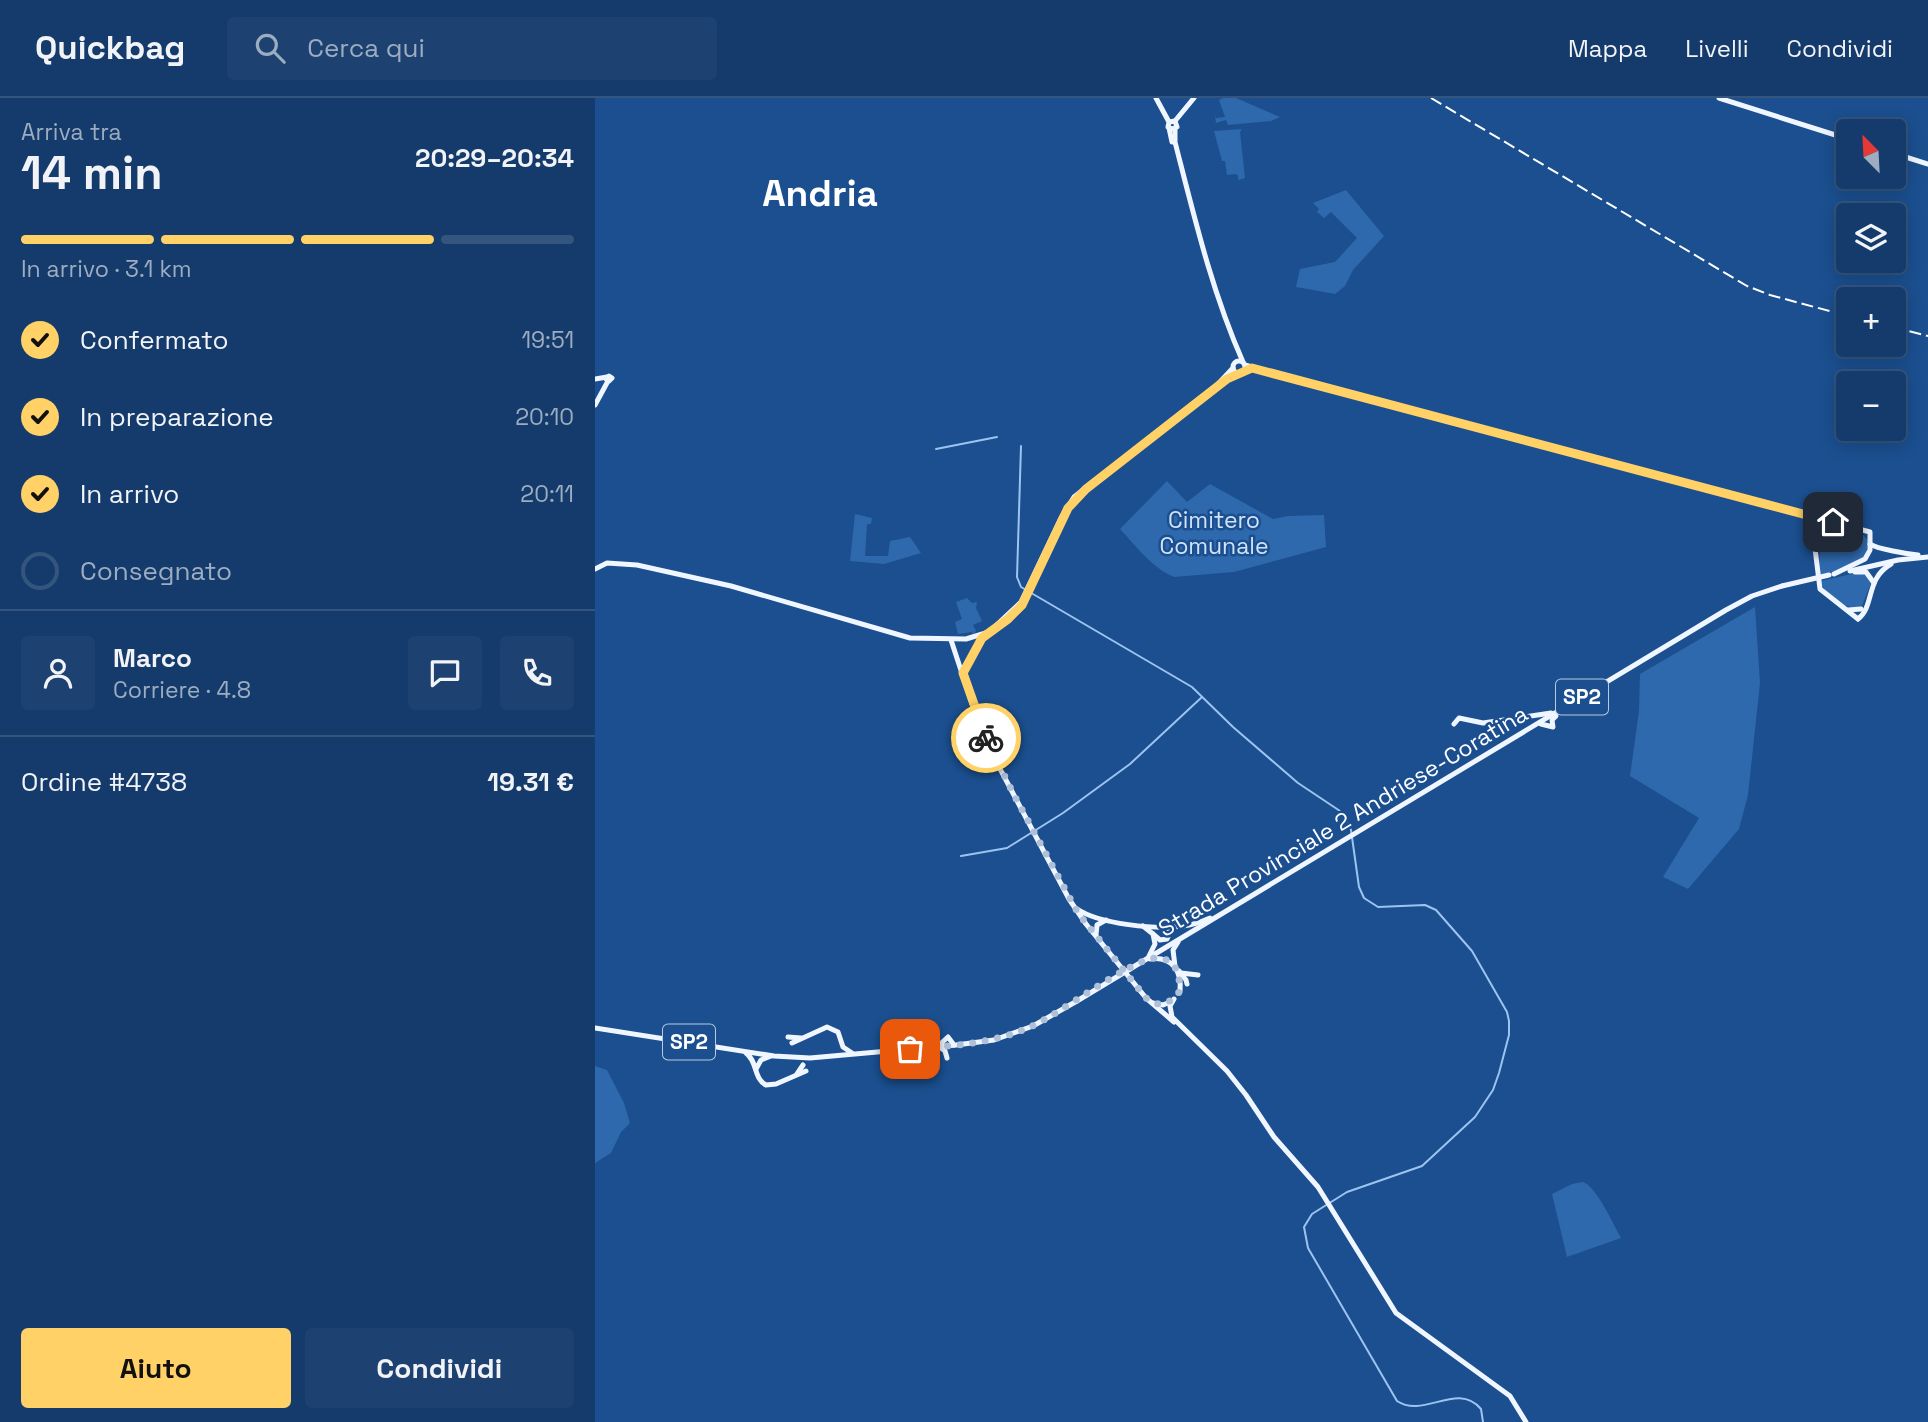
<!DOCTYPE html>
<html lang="it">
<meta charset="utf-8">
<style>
:root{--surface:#143b6b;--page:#1d4271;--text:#f1f3f6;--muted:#9dadc1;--line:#33557e;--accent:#ffd166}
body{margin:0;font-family:"Space Grotesk",sans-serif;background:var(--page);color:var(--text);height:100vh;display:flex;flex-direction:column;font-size:26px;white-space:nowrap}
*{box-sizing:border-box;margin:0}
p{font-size:23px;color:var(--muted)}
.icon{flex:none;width:38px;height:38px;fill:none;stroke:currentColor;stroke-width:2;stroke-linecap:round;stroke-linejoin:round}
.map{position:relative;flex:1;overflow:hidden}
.details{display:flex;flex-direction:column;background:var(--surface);width:595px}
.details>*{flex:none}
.needle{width:46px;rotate:336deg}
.tools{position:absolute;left:1241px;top:21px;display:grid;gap:14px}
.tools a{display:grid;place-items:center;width:70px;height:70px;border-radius:7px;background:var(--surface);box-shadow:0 4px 18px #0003,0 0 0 2px var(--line);font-size:35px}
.pin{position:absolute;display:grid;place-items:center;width:60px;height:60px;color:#fff;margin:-30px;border-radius:14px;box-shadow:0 4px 10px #0006}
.courier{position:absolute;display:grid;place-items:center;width:70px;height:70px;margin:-35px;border:5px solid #ffd166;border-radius:50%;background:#fff;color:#222;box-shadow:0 2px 9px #0007}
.summary em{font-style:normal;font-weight:800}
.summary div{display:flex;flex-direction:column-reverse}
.summary{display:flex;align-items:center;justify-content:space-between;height:119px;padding:0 21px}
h1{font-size:46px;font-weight:800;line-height:52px}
.bar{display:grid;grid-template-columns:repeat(4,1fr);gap:10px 7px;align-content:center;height:84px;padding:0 21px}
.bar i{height:9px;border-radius:5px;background:var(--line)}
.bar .on{background:var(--accent)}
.bar p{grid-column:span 4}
.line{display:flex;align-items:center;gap:18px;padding:0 21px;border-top:2px solid var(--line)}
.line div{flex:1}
.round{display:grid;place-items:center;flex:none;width:74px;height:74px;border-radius:7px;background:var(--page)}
ol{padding:0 21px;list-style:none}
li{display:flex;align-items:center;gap:21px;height:77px}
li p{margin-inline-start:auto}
li .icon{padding:7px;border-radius:50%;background:var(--accent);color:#111;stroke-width:4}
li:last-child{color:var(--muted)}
li i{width:38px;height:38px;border:4px solid var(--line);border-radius:50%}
.button{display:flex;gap:14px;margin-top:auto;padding:14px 21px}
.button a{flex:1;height:80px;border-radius:7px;background:var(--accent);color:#111;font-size:28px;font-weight:800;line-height:80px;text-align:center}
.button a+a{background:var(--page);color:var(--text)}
header{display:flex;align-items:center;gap:42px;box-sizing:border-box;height:98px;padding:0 35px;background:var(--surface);border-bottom:2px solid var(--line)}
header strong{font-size:33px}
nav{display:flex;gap:38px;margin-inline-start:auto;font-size:24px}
.search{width:490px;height:63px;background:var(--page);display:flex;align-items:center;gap:18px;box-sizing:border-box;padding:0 24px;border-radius:7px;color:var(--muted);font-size:26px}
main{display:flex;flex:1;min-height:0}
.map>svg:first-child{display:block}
.green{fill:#2e69ad}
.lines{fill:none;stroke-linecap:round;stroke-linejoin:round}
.stream{stroke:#9cc4f0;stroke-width:2}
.major{stroke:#f0f6ff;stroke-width:5}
.rail{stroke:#fff;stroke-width:2;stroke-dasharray:12 5;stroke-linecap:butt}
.major-bridge{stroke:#f0f6ff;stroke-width:5}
.done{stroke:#afc1d8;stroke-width:7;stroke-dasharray:0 12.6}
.route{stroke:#ffd166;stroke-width:9}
.labels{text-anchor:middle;stroke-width:5;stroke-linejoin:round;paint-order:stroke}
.shield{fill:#1b4f8f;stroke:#bbcadd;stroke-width:2}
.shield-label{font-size:21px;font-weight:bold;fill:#fff}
.park-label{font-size:23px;fill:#cfe3fa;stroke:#1b4f8f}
.street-label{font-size:23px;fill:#fff;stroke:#1b4f8f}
.town-label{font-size:37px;font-weight:bold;fill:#fff;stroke:#1b4f8f}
</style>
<header>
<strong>Quickbag</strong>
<div class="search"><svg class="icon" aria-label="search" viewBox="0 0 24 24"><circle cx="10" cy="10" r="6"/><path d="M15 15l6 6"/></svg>Cerca qui</div>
<nav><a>Mappa</a><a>Livelli</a><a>Condividi</a></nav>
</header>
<main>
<section class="details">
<div class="summary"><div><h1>14 min</h1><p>Arriva tra</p></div><em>20:29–20:34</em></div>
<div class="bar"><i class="on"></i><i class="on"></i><i class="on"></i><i></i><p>In arrivo · 3.1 km</p></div>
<ol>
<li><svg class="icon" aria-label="check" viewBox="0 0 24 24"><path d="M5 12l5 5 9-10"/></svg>Confermato<p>19:51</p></li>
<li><svg class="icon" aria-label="check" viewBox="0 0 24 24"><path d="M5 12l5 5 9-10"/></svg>In preparazione<p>20:10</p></li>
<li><svg class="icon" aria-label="check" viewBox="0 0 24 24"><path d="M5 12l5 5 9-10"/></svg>In arrivo<p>20:11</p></li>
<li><i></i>Consegnato</li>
</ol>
<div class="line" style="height:126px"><a class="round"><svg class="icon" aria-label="person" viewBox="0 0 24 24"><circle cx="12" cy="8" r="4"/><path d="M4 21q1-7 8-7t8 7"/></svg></a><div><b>Marco</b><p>Corriere · 4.8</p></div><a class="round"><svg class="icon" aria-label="chat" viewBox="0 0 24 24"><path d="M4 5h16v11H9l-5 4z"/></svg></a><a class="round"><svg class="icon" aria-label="phone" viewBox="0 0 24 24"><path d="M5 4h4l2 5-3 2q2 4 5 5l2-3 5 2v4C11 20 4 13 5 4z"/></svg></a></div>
<div class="line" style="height:91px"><div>Ordine #4738</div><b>19.31 €</b></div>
<div class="button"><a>Aiuto</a><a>Condividi</a></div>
</section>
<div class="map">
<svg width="1333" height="1324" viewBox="0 0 1333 1324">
<rect width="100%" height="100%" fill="#1b4f8f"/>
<g class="green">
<polygon points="628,0 641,0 685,19 676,23 633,27 631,22 621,25 620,17 621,20 630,19 624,2"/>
<polygon points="647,31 645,34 650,80 643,82 643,78 641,76 632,77 630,63 627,63 619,33"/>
<polygon points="751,92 789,138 758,172 750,188 740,196 701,189 705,171 740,164 762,140 736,114 729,120 722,114 724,111 718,105"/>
<path d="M572,383l20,21 23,-18 63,35 15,-3 36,-1 2,32 -92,25 -60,5c-22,-9 -38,-31 -54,-48z"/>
<polygon points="260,416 277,420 276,426 272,426 270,458 293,458 295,443 315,439 326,455 289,466 255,463"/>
<path d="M1253,431l13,4 7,7c1,28 -27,29 -49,35l1,-33c10,-8 23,0 28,-13z"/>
<path d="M1266,474l6,2 4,9 -10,25c-19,0 -34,-10 -41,-27z"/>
<polygon points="372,500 377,505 382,504 381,510 387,523 378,527 381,533 378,537 377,534 363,536 360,524 367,521 361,504"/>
<polygon points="1160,509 1165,585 1153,697 1144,731 1093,791 1068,779 1104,720 1035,678 1044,613 1045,576"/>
<polygon points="0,968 12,972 29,1005 35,1025 26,1034 16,1055 0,1065"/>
<path d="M988,1084c14,5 30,42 38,56l-54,19 -15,-63 20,-10z"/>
</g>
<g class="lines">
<g class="stream">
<path d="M426,348l-4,131 4,10 171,100 41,40 65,56 42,28 11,19 8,57 5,11 14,9 47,-2 11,5 36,41 35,61 2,9v14l-10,38 -6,17 -18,27 -53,49 -75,26 -35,22 -8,13 4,21 89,153c27,18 60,-20 84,8l2,13"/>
<polyline points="341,351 402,339"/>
<polyline points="366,758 412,750 468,715 535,666 607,599"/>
</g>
<g class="major">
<polyline points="561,0 574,24 573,29 577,31 582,29 580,23 574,24"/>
<polyline points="1124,0 1253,41"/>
<polyline points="580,23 599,0"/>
<polyline points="574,30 577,44"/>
<path d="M580,31v13c19,74 37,150 68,220"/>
<polyline points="1298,55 1333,66"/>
<circle cx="644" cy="269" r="6"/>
<polyline points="650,267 1275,434 1275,452 1270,461 1239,476"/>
<polygon points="14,278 17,280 14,283 11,281"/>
<polyline points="633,280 643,275"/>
<polyline points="0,281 12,279"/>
<polyline points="0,307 13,283"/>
<polyline points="1219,419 1218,434 1225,491 1263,521"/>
<path d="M1275,446c7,5 38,10 48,11"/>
<polyline points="0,471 12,465 42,467 136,488 315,540 371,541 394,534 426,504 466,420 479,399 622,287 638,270"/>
<polyline points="1255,473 1303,462 1333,459"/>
<polyline points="1260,474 1271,474 1279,485"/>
<polyline points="1253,512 1266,511"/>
<path d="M1263,521c17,-13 7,-40 33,-55"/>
<polyline points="356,542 383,624 403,667 474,801 491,826 551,900 579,924"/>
<polyline points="368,575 387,540"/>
<polyline points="859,626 864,620 888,625 956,615"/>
<polyline points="946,626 958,629 957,622 961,618"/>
<path d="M482,811c22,15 80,21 106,17 10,-1 18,-4 27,-8"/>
<polyline points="548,828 558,836 560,846 554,858"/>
<polyline points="558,836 565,842 572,841 575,834 571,829"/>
<polyline points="501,837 502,827 511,822"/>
<path d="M555,861c22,-3 32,12 30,33"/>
<polyline points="580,868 578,852 583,844"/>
<polyline points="535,871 1131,512 1157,498 1187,488"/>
<polyline points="584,873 591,882 592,886"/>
<polyline points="586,875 603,877"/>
<polyline points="579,901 575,908 577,919 632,973 651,997 679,1039 723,1089 801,1215 915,1298 931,1324"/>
<polyline points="558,905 568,907 575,904"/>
<polyline points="0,930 179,958 215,960 361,947 399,942 438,928 482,903"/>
<polyline points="193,939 206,940"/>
<polyline points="197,945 232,929 243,934 248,949 257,955"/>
<polyline points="343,948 353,939 359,947"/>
<polyline points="346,950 350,953 352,960"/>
<path d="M151,955c12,9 7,25 20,32l10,-1 30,-13"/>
<polyline points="161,971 166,962 176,958"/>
<polyline points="202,976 208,967"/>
</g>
<g class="rail">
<polyline points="836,0 1152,188 1175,197 1253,218"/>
<polyline points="1298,229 1333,238"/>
</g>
<g class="major-bridge">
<polyline points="1187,488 1234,477"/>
<polyline points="482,903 535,871"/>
</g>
</g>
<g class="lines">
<path class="done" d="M315,951c41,-3 82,-5 120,-22 29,-12 102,-69 126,-69 20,0 25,17 23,34 -10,12 -19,17 -33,6l-68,-85 -65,-120 -27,-55"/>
<polyline class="route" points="391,640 368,575 387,540 413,521 427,507 473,410 491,391 632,281 657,270 1238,424"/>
</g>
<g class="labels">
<g class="shield">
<rect x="961" y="581.5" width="52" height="35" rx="5"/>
<rect x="68" y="926.5" width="52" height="35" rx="5"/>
</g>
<g class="shield-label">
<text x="987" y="606">SP2</text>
<text x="94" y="951">SP2</text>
</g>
<g class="park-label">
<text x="619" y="430">Cimitero<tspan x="619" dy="26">Comunale</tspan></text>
</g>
<g class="street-label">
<text transform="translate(748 723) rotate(-31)" y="8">Strada Provinciale 2 Andriese-Coratina</text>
</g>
<g class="town-label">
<text x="225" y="108">Andria</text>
</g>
</g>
</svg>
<div class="tools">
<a><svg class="needle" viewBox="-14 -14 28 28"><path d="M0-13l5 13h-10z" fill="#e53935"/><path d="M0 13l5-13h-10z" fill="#9dadc1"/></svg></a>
<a><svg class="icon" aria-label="layers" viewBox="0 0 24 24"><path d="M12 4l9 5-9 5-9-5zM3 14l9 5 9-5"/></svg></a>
<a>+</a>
<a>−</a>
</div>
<div class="pin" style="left:315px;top:951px;background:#ea580c"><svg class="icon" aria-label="bag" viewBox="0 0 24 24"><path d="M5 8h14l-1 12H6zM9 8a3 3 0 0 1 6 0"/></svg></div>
<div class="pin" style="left:1238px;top:424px;background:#1f2937"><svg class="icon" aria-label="home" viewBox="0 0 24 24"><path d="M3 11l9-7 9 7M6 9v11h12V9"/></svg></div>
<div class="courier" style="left:391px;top:640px"><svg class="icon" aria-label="bike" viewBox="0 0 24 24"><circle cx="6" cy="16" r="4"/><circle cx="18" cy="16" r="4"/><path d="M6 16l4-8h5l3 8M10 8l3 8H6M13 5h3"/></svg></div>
</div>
</main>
